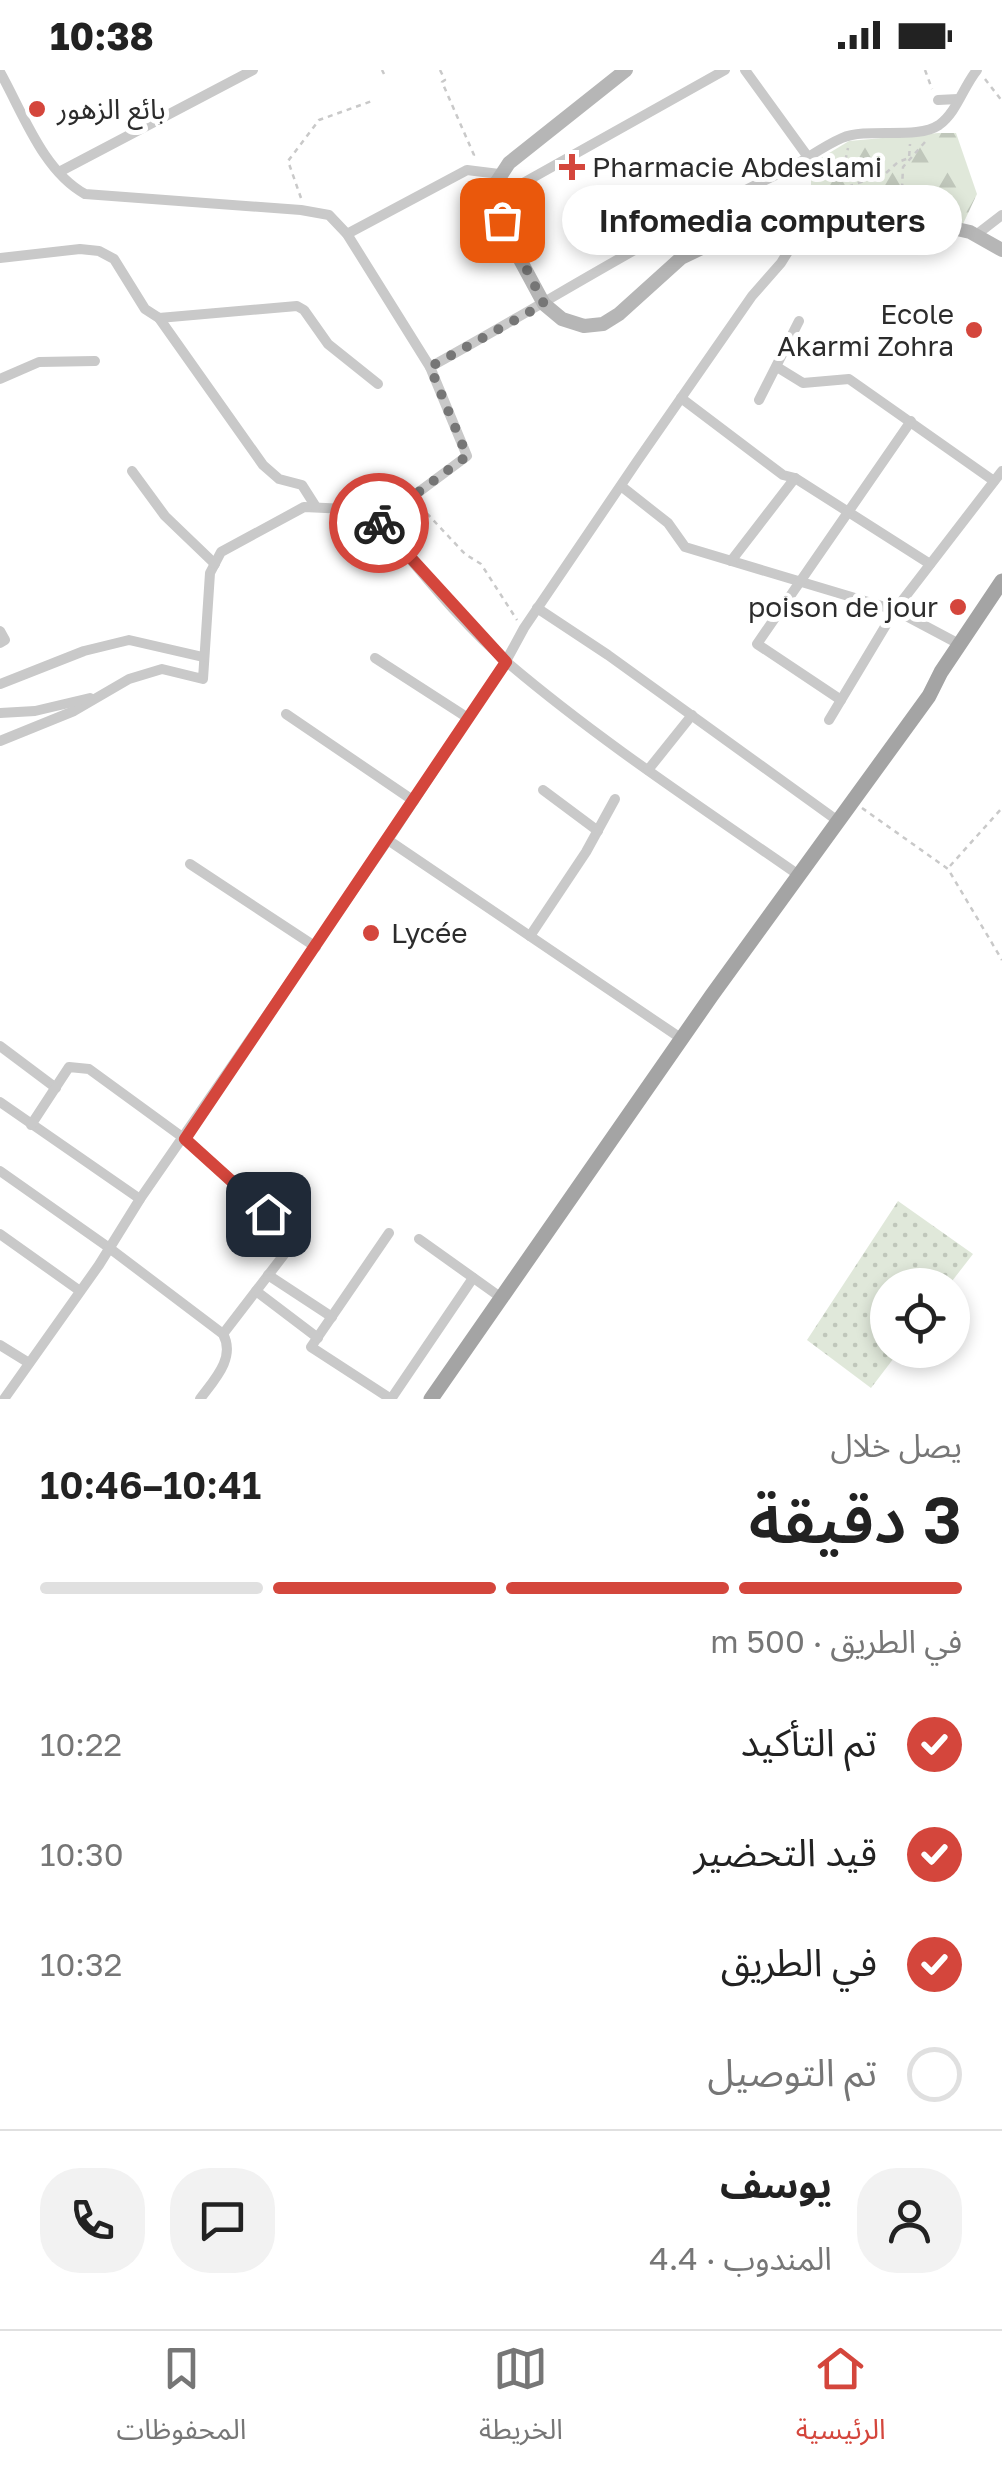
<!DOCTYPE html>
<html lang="ar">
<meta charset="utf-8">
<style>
:root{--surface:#fff;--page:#f2f2f2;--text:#222;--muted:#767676;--line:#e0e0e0;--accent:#d4463c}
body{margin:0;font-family:"Golos Text","Noto Sans Arabic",sans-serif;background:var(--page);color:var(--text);direction:rtl;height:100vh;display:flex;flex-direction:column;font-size:38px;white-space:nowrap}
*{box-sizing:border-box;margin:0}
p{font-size:32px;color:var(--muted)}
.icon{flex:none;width:55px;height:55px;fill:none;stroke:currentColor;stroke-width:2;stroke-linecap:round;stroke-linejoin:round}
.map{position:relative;height:1329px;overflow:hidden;direction:ltr}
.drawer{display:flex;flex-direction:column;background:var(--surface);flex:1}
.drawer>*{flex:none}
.fabs{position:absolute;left:870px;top:1198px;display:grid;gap:20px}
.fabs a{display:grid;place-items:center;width:100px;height:100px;border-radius:50%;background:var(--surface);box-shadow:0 5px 15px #0003;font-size:50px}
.pin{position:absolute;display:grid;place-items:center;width:85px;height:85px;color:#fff;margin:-42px;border-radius:20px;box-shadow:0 5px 15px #0006}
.courier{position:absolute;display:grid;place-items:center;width:100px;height:100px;margin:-50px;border:8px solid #d4463c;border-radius:50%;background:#fff;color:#222;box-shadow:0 2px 12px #0007}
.bubble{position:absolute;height:70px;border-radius:35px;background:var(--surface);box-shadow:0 5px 15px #0003;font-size:32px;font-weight:600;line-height:70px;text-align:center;direction:rtl}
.overview em{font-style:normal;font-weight:600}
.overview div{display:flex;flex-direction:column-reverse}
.overview{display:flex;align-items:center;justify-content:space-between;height:170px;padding:0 40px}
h1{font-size:65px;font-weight:600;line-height:75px}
.bar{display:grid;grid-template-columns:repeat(4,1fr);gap:15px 10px;align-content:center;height:120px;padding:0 40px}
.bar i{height:12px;border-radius:8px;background:var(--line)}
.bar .current{background:var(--accent)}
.bar p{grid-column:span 4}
.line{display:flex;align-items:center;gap:25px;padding:0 40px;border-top:2px solid var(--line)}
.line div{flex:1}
.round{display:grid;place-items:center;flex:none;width:105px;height:105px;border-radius:40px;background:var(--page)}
ol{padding:0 40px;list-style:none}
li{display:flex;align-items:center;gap:30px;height:110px}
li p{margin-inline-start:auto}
li .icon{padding:10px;border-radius:50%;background:var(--accent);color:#fff;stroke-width:4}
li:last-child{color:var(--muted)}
li i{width:55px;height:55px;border:5px solid var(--line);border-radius:50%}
.status{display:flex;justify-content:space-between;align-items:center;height:70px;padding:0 50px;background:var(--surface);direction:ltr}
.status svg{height:28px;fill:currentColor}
.menu{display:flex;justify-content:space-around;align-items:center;height:140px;border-top:2px solid var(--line);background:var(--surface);font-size:28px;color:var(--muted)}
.menu a{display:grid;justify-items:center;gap:5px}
.menu .current{color:var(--accent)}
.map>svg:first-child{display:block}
.grass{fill:url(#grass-dots)}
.forest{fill:url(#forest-firs)}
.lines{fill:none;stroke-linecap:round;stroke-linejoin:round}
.path{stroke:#c9c9c9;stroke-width:2.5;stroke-dasharray:5 5;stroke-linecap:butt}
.minor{stroke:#c9c9c9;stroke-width:10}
.secondary{stroke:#b6b6b6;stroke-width:14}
.primary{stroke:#a4a4a4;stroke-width:15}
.done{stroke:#767676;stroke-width:10;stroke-dasharray:0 18}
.route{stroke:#d4463c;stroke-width:12}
.poi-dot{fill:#d4463c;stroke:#fff;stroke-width:4}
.labels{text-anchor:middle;stroke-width:10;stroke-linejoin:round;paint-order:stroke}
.poi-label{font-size:28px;fill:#2c2c2c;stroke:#fff;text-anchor:start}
</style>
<div class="status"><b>10:38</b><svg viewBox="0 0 49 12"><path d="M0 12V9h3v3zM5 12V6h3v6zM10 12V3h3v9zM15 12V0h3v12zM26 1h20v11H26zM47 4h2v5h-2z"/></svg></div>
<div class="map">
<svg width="1002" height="1329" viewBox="0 0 1002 1329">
<defs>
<pattern id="grass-dots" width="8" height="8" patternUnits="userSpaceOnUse" patternTransform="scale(2.5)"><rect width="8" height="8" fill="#e0e8da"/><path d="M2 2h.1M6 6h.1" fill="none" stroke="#c0c7bb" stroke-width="1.8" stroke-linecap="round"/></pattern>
<pattern id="forest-firs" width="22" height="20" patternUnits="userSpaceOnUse" patternTransform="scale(2.5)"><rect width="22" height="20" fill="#e0e8da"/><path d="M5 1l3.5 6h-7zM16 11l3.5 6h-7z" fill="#c0c7bb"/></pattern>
</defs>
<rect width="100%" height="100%" fill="#fff"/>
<polygon class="grass" points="898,1131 973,1184 949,1215 888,1215 888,1280 900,1280 871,1318 807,1270"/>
<polygon class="forest" points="938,63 956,63 977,124 963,154 811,146 811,94 849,71"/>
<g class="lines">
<g class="path">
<polyline points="382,0 384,4"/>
<polyline points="440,0 445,10 442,12 474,85 472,89"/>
<polyline points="925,0 932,19"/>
<polyline points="985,9 1002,31"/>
<polyline points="925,72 903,97 902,119 912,129 941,144"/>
<polyline points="839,120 886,103 898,92 909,88 910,74"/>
<polyline points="301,128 288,91 319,50 372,31"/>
<polyline points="837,130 914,132"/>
<polyline points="835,139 848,78"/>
<polyline points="420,436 465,484 481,494 517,550"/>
<polyline points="862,738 948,799 1002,890"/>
<polyline points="950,796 1002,738"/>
</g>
<g class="minor">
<polyline points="745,0 808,87"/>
<path d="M0,2c23,41 43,99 85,122l216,16 28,5 18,19 83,133 37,89 -55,41 -44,13 -64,-3 -83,45 -11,21 -7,106 -41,-10 -33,10 -55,32 -74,30"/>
<polyline points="938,30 958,29"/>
<polyline points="59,102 253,0"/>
<polyline points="493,130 725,0"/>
<polyline points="347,164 467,100 499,104"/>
<polyline points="976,165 1002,145"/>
<polyline points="0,188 80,179 99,181 114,189 145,239 159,248 297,236 304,240 328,274 378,314"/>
<polyline points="159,248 263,395 279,409 302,415 316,437"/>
<path d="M430,297c118,-65 231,-137 352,-195 21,-10 39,-25 60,-34 26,-11 75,2 97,-13 18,-13 24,-38 38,-55"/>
<polyline points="777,297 803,313 849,309 994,411"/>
<polyline points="0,309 39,292 95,291"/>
<polyline points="681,328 783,405 795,408 930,494"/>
<polyline points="759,330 799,251"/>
<polyline points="132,401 165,446 215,494"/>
<polyline points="621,416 668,453 685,477 895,540 959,574"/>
<path d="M368,440c46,51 88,109 140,153 92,78 193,144 292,213"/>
<polyline points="731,491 795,408"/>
<polyline points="537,538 608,585 838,751"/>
<polyline points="0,561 5,570 0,573"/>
<polyline points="375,588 468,648"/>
<polyline points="0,614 84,581 129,570 203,587"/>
<polyline points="841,630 757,574 911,351"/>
<polyline points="0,643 35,641 90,628"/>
<polyline points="286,644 414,731"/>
<polyline points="829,650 895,540 1002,401"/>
<polyline points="648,700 692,645"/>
<polyline points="543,720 598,761"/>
<polyline points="388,770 682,969"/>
<polyline points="190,794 316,877"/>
<polyline points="530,866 586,782 615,729"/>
<polyline points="0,976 56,1018"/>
<polyline points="0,1032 140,1129"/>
<polyline points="31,1055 69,997 89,999 185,1069 296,1169 223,1264"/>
<path d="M0,1101l108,76 115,87c13,24 -9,46 -23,65"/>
<polyline points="389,1163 311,1277 391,1329"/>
<polyline points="0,1164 80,1221"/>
<polyline points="419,1169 503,1229"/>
<polyline points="268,1205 332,1247"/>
<polyline points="256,1221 318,1268"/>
<polyline points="0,1275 29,1293"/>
<polyline points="4,1329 99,1195 140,1129 388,770 506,591 524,558 638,390 752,226 781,193 805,154"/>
<polyline points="391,1329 473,1208"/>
</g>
<polyline class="secondary" points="626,0 509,93 494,116 493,130 510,171 544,234 562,249 584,256 603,254 619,244 681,188 710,174 757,160 816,153 957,159 970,162 1002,180"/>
<polyline class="primary" points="431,1329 712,925 929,626 941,602 1002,511"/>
</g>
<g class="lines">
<polyline class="done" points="379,453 368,440 412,427 467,386 430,297 544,234 502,150"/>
<polyline class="route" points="268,1144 185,1069 506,592 379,453"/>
</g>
<g class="poi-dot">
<circle cx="37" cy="39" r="10"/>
<path d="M567 82h10v10h10v10h-10v10h-10v-10h-10v-10h10z"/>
<circle cx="974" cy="260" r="10"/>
<circle cx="958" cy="537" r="10"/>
<circle cx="371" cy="863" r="10"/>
</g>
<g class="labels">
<g class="poi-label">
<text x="57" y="49">بائع الزهور</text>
<text x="592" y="107">Pharmacie Abdeslami</text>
<text x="954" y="254" text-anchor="end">Ecole<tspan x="954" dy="32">Akarmi Zohra</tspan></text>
<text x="938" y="547" text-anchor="end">poison de jour</text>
<text x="391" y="873">Lycée</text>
</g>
</g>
</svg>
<div class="fabs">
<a><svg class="icon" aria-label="locate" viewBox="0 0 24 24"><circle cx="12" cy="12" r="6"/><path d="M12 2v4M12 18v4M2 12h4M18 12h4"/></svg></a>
</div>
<div class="pin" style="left:502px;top:150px;background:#ea580c"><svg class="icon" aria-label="bag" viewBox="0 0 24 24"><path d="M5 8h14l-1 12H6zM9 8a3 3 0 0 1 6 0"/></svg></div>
<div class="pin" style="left:268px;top:1144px;background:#1f2937"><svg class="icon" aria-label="home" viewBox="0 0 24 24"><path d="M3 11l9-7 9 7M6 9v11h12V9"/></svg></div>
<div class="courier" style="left:379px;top:453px"><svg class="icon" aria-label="bike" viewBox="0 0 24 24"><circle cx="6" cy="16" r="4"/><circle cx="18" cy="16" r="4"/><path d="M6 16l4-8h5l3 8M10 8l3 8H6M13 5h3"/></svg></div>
<div class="bubble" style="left:562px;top:115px;width:400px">Infomedia computers</div>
</div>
<section class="drawer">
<div class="overview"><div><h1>3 دقيقة</h1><p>يصل خلال</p></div><em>10:41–10:46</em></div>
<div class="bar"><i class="current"></i><i class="current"></i><i class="current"></i><i></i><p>في الطريق · 500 m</p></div>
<ol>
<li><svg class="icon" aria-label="check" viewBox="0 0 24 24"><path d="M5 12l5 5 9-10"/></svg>تم التأكيد<p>10:22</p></li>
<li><svg class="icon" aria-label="check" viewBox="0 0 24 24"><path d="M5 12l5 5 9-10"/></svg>قيد التحضير<p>10:30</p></li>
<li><svg class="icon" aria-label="check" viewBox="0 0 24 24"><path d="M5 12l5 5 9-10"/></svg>في الطريق<p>10:32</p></li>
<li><i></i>تم التوصيل</li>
</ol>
<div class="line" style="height:180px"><a class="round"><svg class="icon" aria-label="person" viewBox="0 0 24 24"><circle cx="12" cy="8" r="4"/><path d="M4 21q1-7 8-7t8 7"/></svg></a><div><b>يوسف</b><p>المندوب · 4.4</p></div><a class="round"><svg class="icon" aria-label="chat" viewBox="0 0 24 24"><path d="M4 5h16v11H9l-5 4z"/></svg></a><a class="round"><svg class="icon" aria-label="phone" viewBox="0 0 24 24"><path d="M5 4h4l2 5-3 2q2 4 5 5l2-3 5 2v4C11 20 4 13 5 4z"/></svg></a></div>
</section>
<nav class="menu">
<a class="current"><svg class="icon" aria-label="home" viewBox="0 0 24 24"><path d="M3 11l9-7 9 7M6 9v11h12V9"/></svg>الرئيسية</a>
<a><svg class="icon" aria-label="map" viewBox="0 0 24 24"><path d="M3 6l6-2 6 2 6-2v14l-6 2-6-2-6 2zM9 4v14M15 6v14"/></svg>الخريطة</a>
<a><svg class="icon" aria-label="saved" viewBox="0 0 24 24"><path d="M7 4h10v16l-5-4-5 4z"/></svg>المحفوظات</a>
</nav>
